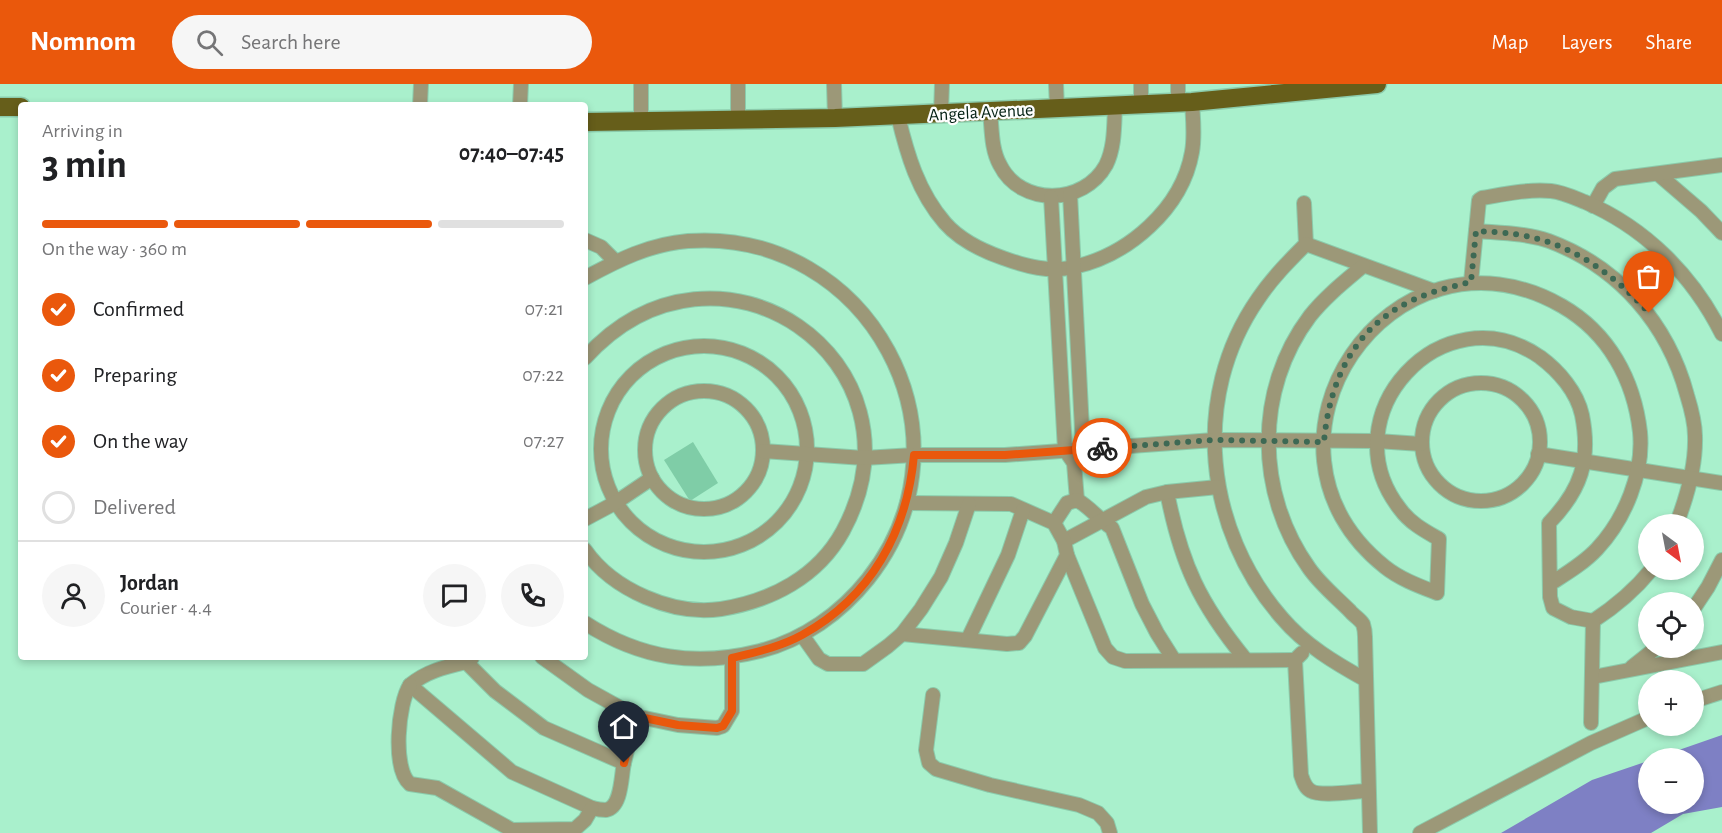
<!DOCTYPE html>
<meta charset="utf-8">
<style>
:root{--surface:#fff;--page:#f6f6f6;--text:#202124;--muted:#757577;--line:#e0e0e0;--accent:#ea580c}
body{margin:0;font-family:"Alegreya Sans",sans-serif;background:var(--page);color:var(--text);height:100vh;display:flex;flex-direction:column;font-size:22px;white-space:nowrap}
*{box-sizing:border-box;margin:0}
p{font-size:20px;color:var(--muted)}
.icon{flex:none;width:33px;height:33px;fill:none;stroke:currentColor;stroke-width:2;stroke-linecap:round;stroke-linejoin:round}
.map{position:relative;flex:1;overflow:hidden}
.sheet{position:absolute;left:18px;top:18px;width:570px;height:558px;display:flex;flex-direction:column;background:var(--surface);border-radius:6px;box-shadow:0 3px 9px #0003}
.sheet>*{flex:none}
.needle{width:39px;rotate:148deg}
.buttons{position:absolute;left:1638px;top:430px;display:grid;gap:12px}
.buttons a{display:grid;place-items:center;width:66px;height:66px;border-radius:50%;background:var(--surface);box-shadow:0 3px 9px #0003;font-size:30px}
.pin{position:absolute;display:grid;place-items:center;width:51px;height:51px;color:#fff;margin:-62px -26px;border-radius:50% 50% 50% 0;rotate:-45deg;box-shadow:0 0 6px #0007}
.pin .icon{rotate:45deg}
.courier{position:absolute;display:grid;place-items:center;width:60px;height:60px;margin:-30px;border:4px solid #ea580c;border-radius:50%;background:#fff;color:#222;box-shadow:0 2px 8px #0007}
.summary em{font-style:normal;font-weight:600}
.summary div{display:flex;flex-direction:column-reverse}
.summary{display:flex;align-items:center;justify-content:space-between;height:102px;padding:0 24px}
h1{font-size:39px;font-weight:600;line-height:45px}
.bar{display:grid;grid-template-columns:repeat(4,1fr);gap:9px 6px;align-content:center;height:72px;padding:0 24px}
.bar i{height:8px;border-radius:4px;background:var(--line)}
.bar .active{background:var(--accent)}
.bar p{grid-column:span 4}
.line{display:flex;align-items:center;gap:15px;padding:0 24px;border-top:2px solid var(--line)}
.line div{flex:1}
.round{display:grid;place-items:center;flex:none;width:63px;height:63px;border-radius:32px;background:var(--page)}
ol{padding:0 24px;list-style:none}
li{display:flex;align-items:center;gap:18px;height:66px}
li p{margin-inline-start:auto}
li .icon{padding:6px;border-radius:50%;background:var(--accent);color:#fff;stroke-width:4}
li:last-child{color:var(--muted)}
li i{width:33px;height:33px;border:3px solid var(--line);border-radius:50%}
header{display:flex;align-items:center;gap:36px;box-sizing:border-box;height:84px;padding:0 30px;background:var(--accent);color:#fff}
header strong{font-size:28px}
nav{display:flex;gap:33px;margin-inline-start:auto;font-size:21px}
.search{width:420px;height:54px;background:var(--page);display:flex;align-items:center;gap:15px;box-sizing:border-box;padding:0 21px;border-radius:33px;color:var(--muted);font-size:22px}
.map>svg:first-child{display:block}
.green{fill:#7fcda7}
.water{fill:#7e80c4}
.lines{fill:none;stroke-linecap:round;stroke-linejoin:round}
.minor-casing{stroke:#8bcbab;stroke-width:16}
.major-casing{stroke:#8bcbab;stroke-width:21}
.minor{stroke:#9c9878;stroke-width:14}
.major{stroke:#665e1a;stroke-width:18}
.done{stroke:#3d6954;stroke-width:6;stroke-dasharray:0 10.8}
.route{stroke:#ea580c;stroke-width:8}
.labels{text-anchor:middle;stroke-width:4.5;stroke-linejoin:round;paint-order:stroke}
.street-label{font-size:18px;fill:#032013;stroke:#fefefe}
</style>
<header>
<strong>Nomnom</strong>
<div class="search"><svg class="icon" aria-label="search" viewBox="0 0 24 24"><circle cx="10" cy="10" r="6"/><path d="M15 15l6 6"/></svg>Search here</div>
<nav><a>Map</a><a>Layers</a><a>Share</a></nav>
</header>
<div class="map">
<svg width="1722" height="749" viewBox="0 0 1722 749">
<rect width="100%" height="100%" fill="#a9f0cc"/>
<polygon class="green" points="693,358 718,399 690,417 664,376"/>
<polygon class="water" points="1722,651 1722,723 1683,730 1651,749 1501,749 1592,696 1648,677 1648,720 1694,720 1694,675 1653,675"/>
<g class="lines">
<g class="minor-casing">
<g id="minor">
<polyline points="834,0 835,34"/>
<polyline points="1056,0 1057,24"/>
<polyline points="1178,0 1178,19"/>
<polyline points="420,21 421,0"/>
<polyline points="520,21 521,0"/>
<polyline points="1141,21 1141,0"/>
<path d="M990,27c2,18 1,38 10,54 21,42 84,40 106,0 9,-18 8,-40 9,-59"/>
<polyline points="941,29 942,0"/>
<path d="M898,32c9,38 20,76 47,107 14,16 38,28 58,35 22,8 47,15 71,9 54,-12 108,-58 118,-115 3,-16 1,-33 0,-50"/>
<polyline points="738,36 738,0"/>
<polyline points="641,37 641,0"/>
<polyline points="1658,90 1701,127 1722,149"/>
<polyline points="1070,110 1083,365 1079,372"/>
<polyline points="1051,113 1065,366 1074,379 1077,416"/>
<path d="M1304,119l2,41c-17,17 -34,34 -48,55 -68,98 -53,231 24,319 23,27 53,45 84,62"/>
<polyline points="1593,122 1603,104 1615,95 1722,81"/>
<path d="M1476,147c24,2 50,2 73,10 70,26 119,83 138,154 4,13 8,27 8,41 1,31 -8,61 -19,89"/>
<polyline points="585,156 601,163 615,177"/>
<polyline points="1306,160 1434,207"/>
<path d="M1363,182c-19,16 -38,31 -53,50 -56,74 -54,178 -1,252 11,16 27,29 41,43 3,4 10,8 13,13 1,3 2,10 2,13l5,196"/>
<path d="M585,194c33,-18 65,-34 103,-37 180,-13 294,194 180,338 -27,34 -65,61 -108,72 -64,16 -119,8 -175,-28"/>
<path d="M1471,198l8,-82 3,-2c23,-4 45,-9 69,-7 11,1 24,7 34,11 61,26 108,74 137,132"/>
<circle cx="704" cy="365" r="103"/>
<path d="M585,274c133,-147 349,4 258,173 -25,46 -72,70 -122,78 -48,7 -108,-19 -136,-59"/>
<circle cx="1481" cy="358" r="59"/>
<circle cx="704" cy="366" r="59"/>
<polyline points="763,367 864,374 914,371 1005,371 1214,356 1377,357 1421,360"/>
<polyline points="1538,370 1722,399"/>
<path d="M1167,408c14,72 33,112 79,168"/>
<polyline points="585,435 615,419 652,394"/>
<path d="M1054,439l13,-20 10,-3c13,7 22,20 35,28l30,76 15,29 17,27"/>
<polyline points="1064,457 1146,413 1167,408 1218,403"/>
<polyline points="1067,471 1105,564 1113,573 1125,577 1295,576"/>
<path d="M1550,500c17,-11 34,-21 47,-35 28,-30 47,-76 43,-117 -6,-52 -31,-99 -78,-126 -171,-97 -330,139 -177,261 15,12 34,19 52,26l2,-54c-14,-8 -29,-16 -39,-30 -73,-93 43,-219 140,-152 19,14 37,35 42,58 9,45 -1,75 -33,108l1,74 3,11 18,9 22,4c23,-15 41,-30 58,-51"/>
<polyline points="1694,524 1708,503 1722,476"/>
<polyline points="902,550 1007,560 1019,559 1025,552 1067,471 1064,457 1054,439 1011,420 907,419"/>
<polyline points="802,551 819,575 828,580 863,580 888,562 902,550 921,525 941,493 956,459 969,420"/>
<polyline points="968,555 1008,471 1023,426"/>
<path d="M1302,569l-7,7 6,115c2,6 4,13 10,16 10,6 45,0 57,0"/>
<polyline points="542,573 588,606 635,632 678,641 717,644 723,642 732,627 732,574"/>
<polyline points="472,574 466,578 495,607 544,644 624,679 635,632"/>
<path d="M466,578c-21,5 -39,9 -56,23l102,87 80,36c4,1 9,2 14,2 16,-3 15,-34 18,-47"/>
<polyline points="1632,583 1656,564"/>
<polyline points="1593,593 1722,568"/>
<path d="M410,601c-12,18 -18,84 0,99l27,4 75,42 63,-1 10,-9 7,-12"/>
<polyline points="933,611 926,666 929,679 936,685 990,701 1079,721 1098,729 1107,739 1110,749"/>
<polyline points="1694,617 1722,608"/>
<polyline points="1591,639 1593,537"/>
<polyline points="1420,749 1591,659 1648,634"/>
</g>
</g>
<g class="major-casing">
<g id="major">
<polyline points="0,23 21,23"/>
<polyline points="585,38 835,34 1192,18 1377,0"/>
</g>
</g>
<use href="#minor" class="minor"/>
<use href="#major" class="major"/>
</g>
<g class="lines">
<path class="done" d="M1102,364l112,-8 110,2c5,-59 29,-113 85,-140 20,-10 41,-15 62,-20l5,-51c13,1 26,1 38,3 54,7 99,39 135,79"/>
<path class="route" d="M624,679l11,-47 43,9 39,3 6,-2 9,-15v-53c24,-6 48,-11 70,-23 69,-38 105,-103 112,-180h91l97,-7"/>
</g>
<g class="labels">
<g class="street-label">
<text transform="translate(981 28) rotate(-3)" y="6">Angela Avenue</text>
</g>
</g>
</svg>
<div class="buttons">
<a><svg class="needle" viewBox="-14 -14 28 28"><path d="M0-13l5 13h-10z" fill="#e53935"/><path d="M0 13l5-13h-10z" fill="#757577"/></svg></a>
<a><svg class="icon" aria-label="locate" viewBox="0 0 24 24"><circle cx="12" cy="12" r="6"/><path d="M12 2v4M12 18v4M2 12h4M18 12h4"/></svg></a>
<a>+</a>
<a>−</a>
</div>
<div class="pin" style="left:1649px;top:229px;background:#ea580c"><svg class="icon" aria-label="bag" viewBox="0 0 24 24"><path d="M5 8h14l-1 12H6zM9 8a3 3 0 0 1 6 0"/></svg></div>
<div class="pin" style="left:624px;top:679px;background:#1f2937"><svg class="icon" aria-label="home" viewBox="0 0 24 24"><path d="M3 11l9-7 9 7M6 9v11h12V9"/></svg></div>
<div class="courier" style="left:1102px;top:364px"><svg class="icon" aria-label="bike" viewBox="0 0 24 24"><circle cx="6" cy="16" r="4"/><circle cx="18" cy="16" r="4"/><path d="M6 16l4-8h5l3 8M10 8l3 8H6M13 5h3"/></svg></div>
<section class="sheet">
<div class="summary"><div><h1>3 min</h1><p>Arriving in</p></div><em>07:40–07:45</em></div>
<div class="bar"><i class="active"></i><i class="active"></i><i class="active"></i><i></i><p>On the way · 360 m</p></div>
<ol>
<li><svg class="icon" aria-label="check" viewBox="0 0 24 24"><path d="M5 12l5 5 9-10"/></svg>Confirmed<p>07:21</p></li>
<li><svg class="icon" aria-label="check" viewBox="0 0 24 24"><path d="M5 12l5 5 9-10"/></svg>Preparing<p>07:22</p></li>
<li><svg class="icon" aria-label="check" viewBox="0 0 24 24"><path d="M5 12l5 5 9-10"/></svg>On the way<p>07:27</p></li>
<li><i></i>Delivered</li>
</ol>
<div class="line" style="height:108px"><a class="round"><svg class="icon" aria-label="person" viewBox="0 0 24 24"><circle cx="12" cy="8" r="4"/><path d="M4 21q1-7 8-7t8 7"/></svg></a><div><b>Jordan</b><p>Courier · 4.4</p></div><a class="round"><svg class="icon" aria-label="chat" viewBox="0 0 24 24"><path d="M4 5h16v11H9l-5 4z"/></svg></a><a class="round"><svg class="icon" aria-label="phone" viewBox="0 0 24 24"><path d="M5 4h4l2 5-3 2q2 4 5 5l2-3 5 2v4C11 20 4 13 5 4z"/></svg></a></div>
</section>
</div>
